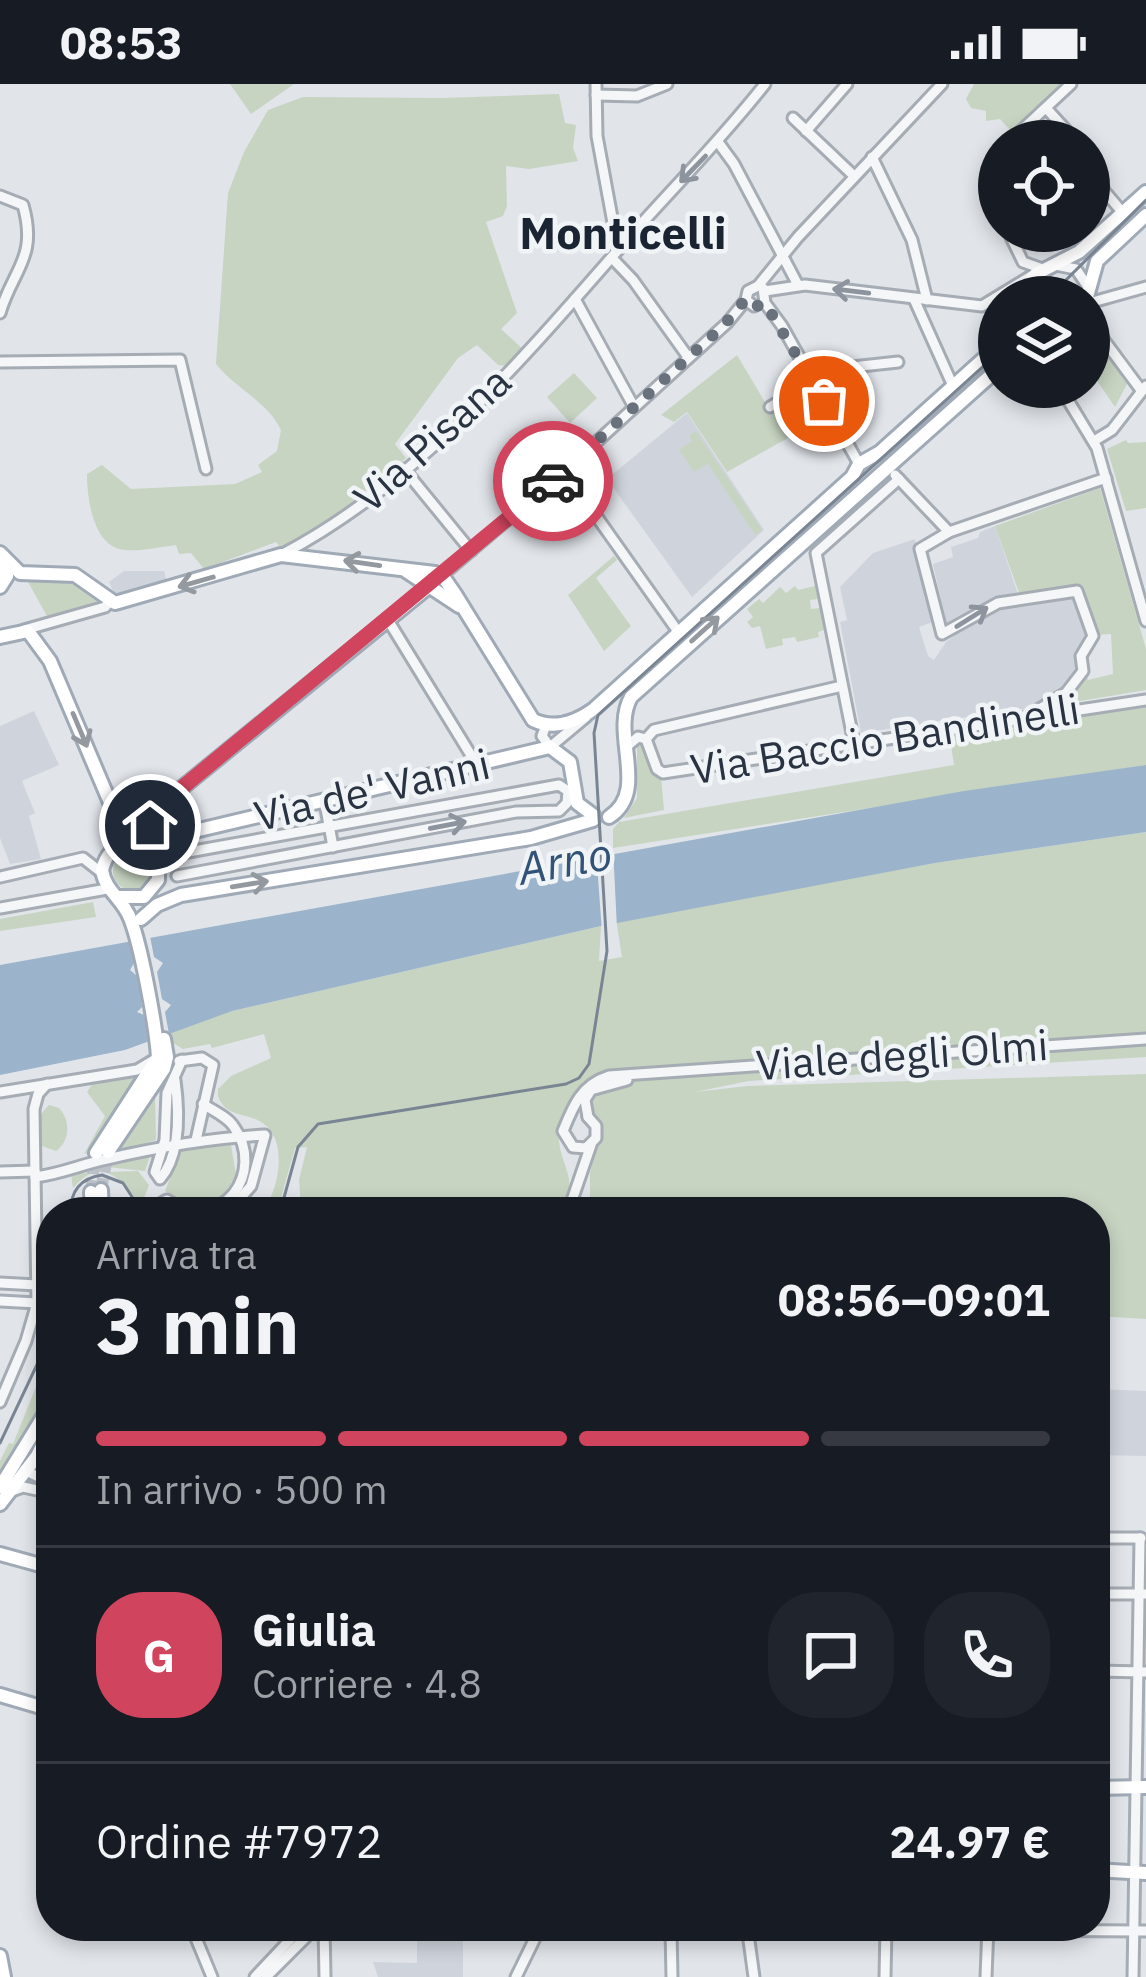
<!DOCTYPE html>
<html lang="it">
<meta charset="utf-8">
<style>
:root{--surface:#171b24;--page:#20242c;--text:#f1f3f6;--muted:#9ea1a6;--line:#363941;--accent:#d1445e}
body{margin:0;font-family:"IBM Plex Sans",sans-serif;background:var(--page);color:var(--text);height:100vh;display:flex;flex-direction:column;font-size:45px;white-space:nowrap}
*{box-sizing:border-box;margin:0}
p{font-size:39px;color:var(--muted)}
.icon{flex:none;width:66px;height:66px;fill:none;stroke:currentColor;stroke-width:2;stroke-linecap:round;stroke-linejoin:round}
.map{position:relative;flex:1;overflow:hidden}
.details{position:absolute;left:36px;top:1113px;width:1074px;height:744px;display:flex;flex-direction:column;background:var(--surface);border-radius:48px;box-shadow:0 6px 18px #0003}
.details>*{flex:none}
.buttons{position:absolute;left:978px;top:36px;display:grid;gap:24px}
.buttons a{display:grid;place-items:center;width:132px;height:132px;border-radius:50%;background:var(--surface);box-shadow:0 6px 18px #0003;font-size:60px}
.pin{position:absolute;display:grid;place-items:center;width:102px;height:102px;color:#fff;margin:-51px;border:6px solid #fff;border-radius:50%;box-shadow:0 3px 12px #0007}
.courier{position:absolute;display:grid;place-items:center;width:120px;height:120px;margin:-60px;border:9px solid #d1445e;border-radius:50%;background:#fff;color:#222;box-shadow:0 3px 15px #0007}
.headline em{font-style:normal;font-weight:800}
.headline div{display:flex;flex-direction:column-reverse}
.headline{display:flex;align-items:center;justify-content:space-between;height:204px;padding:0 60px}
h1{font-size:78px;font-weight:800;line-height:90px}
.bar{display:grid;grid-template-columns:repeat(4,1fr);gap:18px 12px;align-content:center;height:144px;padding:0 60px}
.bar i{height:15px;border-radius:9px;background:var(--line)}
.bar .selected{background:var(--accent)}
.bar p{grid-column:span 4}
.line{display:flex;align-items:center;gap:30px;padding:0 60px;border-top:3px solid var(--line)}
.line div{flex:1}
.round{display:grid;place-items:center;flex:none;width:126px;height:126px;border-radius:48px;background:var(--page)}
.status{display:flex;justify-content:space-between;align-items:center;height:84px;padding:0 60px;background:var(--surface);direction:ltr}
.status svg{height:33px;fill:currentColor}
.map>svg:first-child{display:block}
.built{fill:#cfd4dc}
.green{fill:#c7d4c2}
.water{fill:#9bb4cb}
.pier{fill:#e1e5ea}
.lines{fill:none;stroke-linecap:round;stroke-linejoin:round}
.major-tunnel{stroke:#bcc1c8;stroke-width:12;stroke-dasharray:12 6;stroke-linecap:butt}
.minor-casing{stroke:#a6acb4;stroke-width:15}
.major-casing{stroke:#a0aab6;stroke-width:18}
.minor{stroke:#f4f6f8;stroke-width:9}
.major{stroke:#fff;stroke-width:12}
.tram{stroke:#7a8594;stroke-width:3}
.oneway{stroke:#8e949d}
.oneway2{stroke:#9499a0}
.done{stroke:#69717d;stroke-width:12;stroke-dasharray:0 21.6}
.route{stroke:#d1445e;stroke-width:15}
.labels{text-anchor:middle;stroke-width:9;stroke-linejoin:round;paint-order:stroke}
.street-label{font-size:42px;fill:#293342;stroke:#f1f4f7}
.neighbourhood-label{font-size:45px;font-weight:bold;fill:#1b2433;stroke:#f1f4f7}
.water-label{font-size:45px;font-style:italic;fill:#325377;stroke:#f1f4f7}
</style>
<div class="status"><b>08:53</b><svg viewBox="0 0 49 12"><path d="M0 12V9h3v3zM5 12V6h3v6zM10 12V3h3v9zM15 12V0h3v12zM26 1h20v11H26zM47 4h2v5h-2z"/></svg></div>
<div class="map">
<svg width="1146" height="1893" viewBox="0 0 1146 1893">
<rect width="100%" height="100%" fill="#e1e5ea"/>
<g class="built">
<polygon points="687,329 764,446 692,513 607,395"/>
<polygon points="995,442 1019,513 988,520 947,544 933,480 953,473 951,463 978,454 980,448"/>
<polygon points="915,455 933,538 919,543 928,572 934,576 946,558 994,522 1000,526 1013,520 1076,509 1090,551 1081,586 1066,607 1042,622 861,649 840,538 847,536 840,503 873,469"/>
<polygon points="124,487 164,487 167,499 120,511 114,509 109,498"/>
<polygon points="34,627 59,681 22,697 35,729 29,732 41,775 10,780 0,754 0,642"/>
<polygon points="1095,1305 1146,1307 1146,1372 1095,1371"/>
<polygon points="417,1852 463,1852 463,1893 378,1893 373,1878 417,1879"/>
</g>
<g class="green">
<polygon points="230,0 294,0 251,30"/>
<polygon points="974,0 1061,0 1011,47 1000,35 986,37 986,27 971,24 966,15"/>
<path d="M559,10l6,29 11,2 -3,23 5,13 -49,8 -23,-3 1,40 -4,10 -17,6 31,91 -16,16 23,21 -17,16 -9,-1 -21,-20 -19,13 -63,86 11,14 -76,62 -49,28 -5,-6 -72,27 -13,-16 -12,1 -3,-9c-16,2 -42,8 -57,4 -27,-8 -32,-53 -32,-75l15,-9 29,24 104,-5 27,-12 -4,-7 19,-14 4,-21c-14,-29 -45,-41 -65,-66l12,-171 16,-41 24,-42 35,-13 139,1z"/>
<polygon points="1092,248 1128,298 1115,323 1089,285"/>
<polygon points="737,271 772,330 780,326 795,350 727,388 687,328 674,338 661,331"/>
<polygon points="574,289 597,314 570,339 547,313"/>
<polygon points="696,347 762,446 755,451 708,380 694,388 679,366 692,357 689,352"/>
<polygon points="1126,356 1128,359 1146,358 1146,424 1126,427 1107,365"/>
<polygon points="1100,404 1146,565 1146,606 1068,619 1066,609 1084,586 1088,596 1113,590 1111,550 1095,551 1078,507 1021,514 995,442"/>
<polygon points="614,472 617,476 596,494 631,542 604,567 568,511"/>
<polygon points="46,496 78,500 98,517 47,532 28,498"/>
<polygon points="795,502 798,506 815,502 818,515 810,516 811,525 820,524 824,546 818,548 819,553 797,558 795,553 782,555 783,561 766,565 760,542 752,544 747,538 753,533 747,525 759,515 763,519 780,503 786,509"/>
<polygon points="1146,620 1146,681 613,764 613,745 619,738 954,681 949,648"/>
<polygon points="637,658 646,663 650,681 661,693 664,726 624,734 637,714"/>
<path d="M1146,748v225l-397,24 -54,11 52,-6 399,-12v245l-51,-3v-104h-505v-39l13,-45 -10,-15 -11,-4 -21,10c-1,7 -3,14 -2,22 3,30 23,40 -2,71h-141c-37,-8 -77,-2 -115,-5l-2,-27 8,-33 -12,1 -18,64h-15c16,-19 27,-70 2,-88 -17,-13 -38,-5 -46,-28v-7l13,-13 40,-18 -7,-24 -52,14 -2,-4 -27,5 -10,-6 -4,-12 63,-20 369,-85 -2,35 23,-4 -6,-38 319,-56z"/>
<circle cx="132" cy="787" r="19"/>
<polygon points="93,818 96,833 0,847 0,835"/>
<polygon points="136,993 88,1069 84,1070 105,1032 87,1008 93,999"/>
<polygon points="155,1010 156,1056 115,1068"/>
<path d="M49,1021l10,3c12,13 11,33 -3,43l-14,-5c-6,-17 -7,-28 7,-41z"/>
<polygon points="231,1061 236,1091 223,1112 189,1119 165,1107 181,1065"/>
<path d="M151,1069l-6,18 -38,-4 -28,6 59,-2 11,14 -8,21c-18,-26 -39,-52 -68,-18l-2,-14 23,-9z"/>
<polygon points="51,1265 51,1308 0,1396 0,1377 9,1359 13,1360"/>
</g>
<polygon class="water" points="1146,681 1146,748 935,779 601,842 232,927 125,966 0,991 0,881 964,707"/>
<g class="pier">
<polygon points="613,763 617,845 602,848 596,766"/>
<polygon points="149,847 154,873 163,879 157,888 162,915 171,921 165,928 170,956 152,962 144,931 137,928 142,923 138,893 130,886 134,879 129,851"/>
</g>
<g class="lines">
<g class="major-tunnel">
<polyline points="101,1106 108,1068"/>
<polyline points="91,1108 95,1071"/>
</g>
<g class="minor-casing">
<g id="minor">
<polyline points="596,0 597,52 618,166"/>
<polyline points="596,11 637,12 667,0"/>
<polyline points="1046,24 1076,57"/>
<polyline points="793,34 854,92"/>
<polyline points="806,47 847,0"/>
<polyline points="1010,57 1071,0"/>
<polyline points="718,58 734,80 798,201"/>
<polyline points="999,68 988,84 999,120"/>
<polyline points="872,73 912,156 927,216"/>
<polyline points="1089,89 1123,129"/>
<path d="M0,112l23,9c15,53 -10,64 -23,108"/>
<polyline points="1008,147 1023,178 1040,184"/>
<polyline points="612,174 633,196 688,273"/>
<polyline points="1055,181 1076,185 1088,203"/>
<polyline points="763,204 765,219 782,242 859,380"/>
<polyline points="765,207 805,201 982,222 1036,189"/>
<polyline points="575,215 634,323"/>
<polyline points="914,215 953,302"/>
<polyline points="1089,219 1146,203"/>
<polyline points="754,222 746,216 748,207 758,202 798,153 942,0"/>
<polyline points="1089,236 1141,306"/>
<polyline points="0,278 180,276 206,385"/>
<polyline points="1060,303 1097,364 1146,537"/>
<polyline points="770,323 834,285 898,278"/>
<polyline points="1094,357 1112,346 1146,302"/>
<polyline points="404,385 471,467"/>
<polyline points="895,391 949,448"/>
<polyline points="587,419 679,549"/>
<path d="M281,471c139,-73 242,-197 344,-313 47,-53 96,-102 140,-158"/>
<polyline points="427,504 568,384 727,239 746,216"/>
<polyline points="388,536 477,681"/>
<polyline points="24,546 105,523 110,517"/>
<polyline points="1026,633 1066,609 1083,587 1081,572 1093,552 1077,507 998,519 942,550 920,465 949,448 1106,394"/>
<polyline points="546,641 542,652 550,663 586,633"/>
<polyline points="646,655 657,685 663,689 1146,616"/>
<polyline points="854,659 816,469 899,395"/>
<polyline points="626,663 638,653 646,655 654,646 842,602"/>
<polyline points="325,719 333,763"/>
<polyline points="168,763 183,769 559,701 568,707 567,719 559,727 516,728 177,792"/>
<polyline points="0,793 83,774 102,789"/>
<polyline points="0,824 107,805"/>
<polyline points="179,977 202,974 213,981 196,1056"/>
<path d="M175,996c4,30 6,75 -15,99l-5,-7 10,-32 2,-47 15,-33"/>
<polyline points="0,1008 137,986 152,977"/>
<path d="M588,1033l8,9v12l-10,10 -13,-1 -10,-16c10,-25 18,-46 46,-55l537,-37"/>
<polyline points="588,1033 585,1016 591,1006 627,996"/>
<polyline points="0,1088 35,1087"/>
<path d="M35,1093c26,-3 47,-13 72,-18 52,-12 104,-21 158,-24l-14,51 -23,26"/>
<path d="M165,1128l-2,-10 4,-2c56,36 99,-29 67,-73 -6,-10 -22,-17 -31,-23"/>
<polyline points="568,1128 591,1061"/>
<polyline points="0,1199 37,1201"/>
<polyline points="0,1217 37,1219"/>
<polyline points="0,1318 26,1257 37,1219 34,1025 38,1010 47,1000"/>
<polyline points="24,1386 51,1399"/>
<polyline points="12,1407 23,1403 51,1409"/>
<polyline points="1095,1454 1141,1454"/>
<polyline points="1095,1510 1146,1510"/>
<polyline points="1095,1587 1146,1588"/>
<polyline points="191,1842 212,1893"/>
<polyline points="324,1842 325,1893"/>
<polyline points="335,1842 1146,1847"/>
<polyline points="747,1842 754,1893"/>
<polyline points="671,1846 672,1893"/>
<polyline points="255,1893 303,1842"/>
<polyline points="266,1893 317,1842"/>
<polyline points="516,1893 540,1844"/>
<polyline points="885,1893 886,1844"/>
<polyline points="986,1893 988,1842"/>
<polyline points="1133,1893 1140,1454"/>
</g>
</g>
<g class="major-casing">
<g id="major">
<polyline points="1018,213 1036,190 1079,168 1146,108"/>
<polyline points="1087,213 1097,177 1146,131"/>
<path d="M0,469l20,20 55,2 40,28 166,-48 154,18 9,5 11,16 78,126c21,10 43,2 61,-11l258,-232 7,-13 21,-12 119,-107"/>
<polyline points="0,480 7,492 0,503"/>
<polyline points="406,487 459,522"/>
<polyline points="0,553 28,547 50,577 120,742 119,761"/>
<path d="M609,733c41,-26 1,-83 22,-120l368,-329"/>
<polyline points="136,759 178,707 427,504"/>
<polyline points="158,776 182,750 550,663 570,678 577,719 593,731"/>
<polyline points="141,835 157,821 181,811 531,754 593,736"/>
<polyline points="108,1068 164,985 167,973 164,955"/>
<path d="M96,1069l62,-96c-2,-30 -17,-112 -28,-139 -8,-20 -25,-27 -28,-48 8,-31 37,-36 56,-10v20l-14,17h-27"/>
<polyline points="101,1106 102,1128"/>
<polyline points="91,1108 92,1128"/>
<polyline points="0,1403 51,1320"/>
<polyline points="0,1420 37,1372 51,1344"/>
<polyline points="0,1470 51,1484"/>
<polyline points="0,1611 51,1626"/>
<polyline points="1095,1704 1146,1703"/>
<polyline points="1095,1786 1146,1789"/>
<polyline points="0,1872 4,1893"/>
</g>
</g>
<use href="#minor" class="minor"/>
<use href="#major" class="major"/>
<g class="tram">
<polyline points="1049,213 1146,116"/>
<path d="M71,1128c-1,-21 10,-34 31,-37l21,8 19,29"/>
<polyline points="280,1128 298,1063 318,1040 566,1000 579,994 589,980 607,867 594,649 598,631 999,268"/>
<polyline points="0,1359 51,1251"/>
</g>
</g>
<defs><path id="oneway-shaft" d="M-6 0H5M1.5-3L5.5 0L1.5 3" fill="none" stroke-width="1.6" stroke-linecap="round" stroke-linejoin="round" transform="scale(3)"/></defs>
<g class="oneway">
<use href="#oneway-shaft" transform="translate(693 85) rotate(134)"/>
<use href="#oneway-shaft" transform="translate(851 207) rotate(-173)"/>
<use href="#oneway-shaft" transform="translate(972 533) rotate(-32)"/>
<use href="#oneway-shaft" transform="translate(448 741) rotate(-11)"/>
</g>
<g class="oneway2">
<use href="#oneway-shaft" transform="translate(362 479) rotate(-172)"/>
<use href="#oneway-shaft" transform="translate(196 498) rotate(164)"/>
<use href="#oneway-shaft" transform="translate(705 545) rotate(-42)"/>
<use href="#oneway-shaft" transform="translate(80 646) rotate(67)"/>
<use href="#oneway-shaft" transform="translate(250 800) rotate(-9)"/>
</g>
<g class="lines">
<polyline class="done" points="553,397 724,241 746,215 754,223 765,219 824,317"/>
<polyline class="route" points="150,741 178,707 553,397"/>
</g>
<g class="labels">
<g class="street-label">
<text transform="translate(432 355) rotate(-42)" y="15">Via Pisana</text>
<text transform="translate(885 655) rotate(-9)" y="15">Via Baccio Bandinelli</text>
<text transform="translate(372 706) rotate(-13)" y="15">Via de' Vanni</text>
<text transform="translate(902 971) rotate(-4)" y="15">Viale degli Olmi</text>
</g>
<g class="neighbourhood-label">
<text x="623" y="165">Monticelli</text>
</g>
<g class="water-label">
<text transform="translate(565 777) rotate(-10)" y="16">Arno</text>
</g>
</g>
</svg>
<div class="buttons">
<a><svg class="icon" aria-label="locate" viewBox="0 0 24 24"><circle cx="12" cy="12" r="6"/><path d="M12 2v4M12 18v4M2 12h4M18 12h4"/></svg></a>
<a><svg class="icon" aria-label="layers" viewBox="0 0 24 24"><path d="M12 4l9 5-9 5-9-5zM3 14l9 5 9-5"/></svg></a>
</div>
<div class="pin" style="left:824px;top:317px;background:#ea580c"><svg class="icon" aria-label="bag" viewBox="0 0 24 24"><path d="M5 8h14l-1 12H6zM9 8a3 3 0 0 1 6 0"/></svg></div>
<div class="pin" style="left:150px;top:741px;background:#1f2937"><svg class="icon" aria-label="home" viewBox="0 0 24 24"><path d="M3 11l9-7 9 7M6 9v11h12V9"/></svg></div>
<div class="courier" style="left:553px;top:397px"><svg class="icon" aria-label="car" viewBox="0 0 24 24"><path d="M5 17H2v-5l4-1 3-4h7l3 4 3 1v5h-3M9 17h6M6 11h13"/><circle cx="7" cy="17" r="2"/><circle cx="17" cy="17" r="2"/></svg></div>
<section class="details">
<div class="headline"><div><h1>3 min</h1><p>Arriva tra</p></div><em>08:56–09:01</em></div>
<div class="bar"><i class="selected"></i><i class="selected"></i><i class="selected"></i><i></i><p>In arrivo · 500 m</p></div>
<div class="line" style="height:216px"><b class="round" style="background:var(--accent);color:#fff">G</b><div><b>Giulia</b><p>Corriere · 4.8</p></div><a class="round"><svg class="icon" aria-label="chat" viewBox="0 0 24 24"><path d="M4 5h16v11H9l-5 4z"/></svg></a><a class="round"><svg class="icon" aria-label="phone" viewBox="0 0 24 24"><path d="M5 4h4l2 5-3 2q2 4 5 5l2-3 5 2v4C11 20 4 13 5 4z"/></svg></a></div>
<div class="line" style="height:156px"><div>Ordine #7972</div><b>24.97 €</b></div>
</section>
</div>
